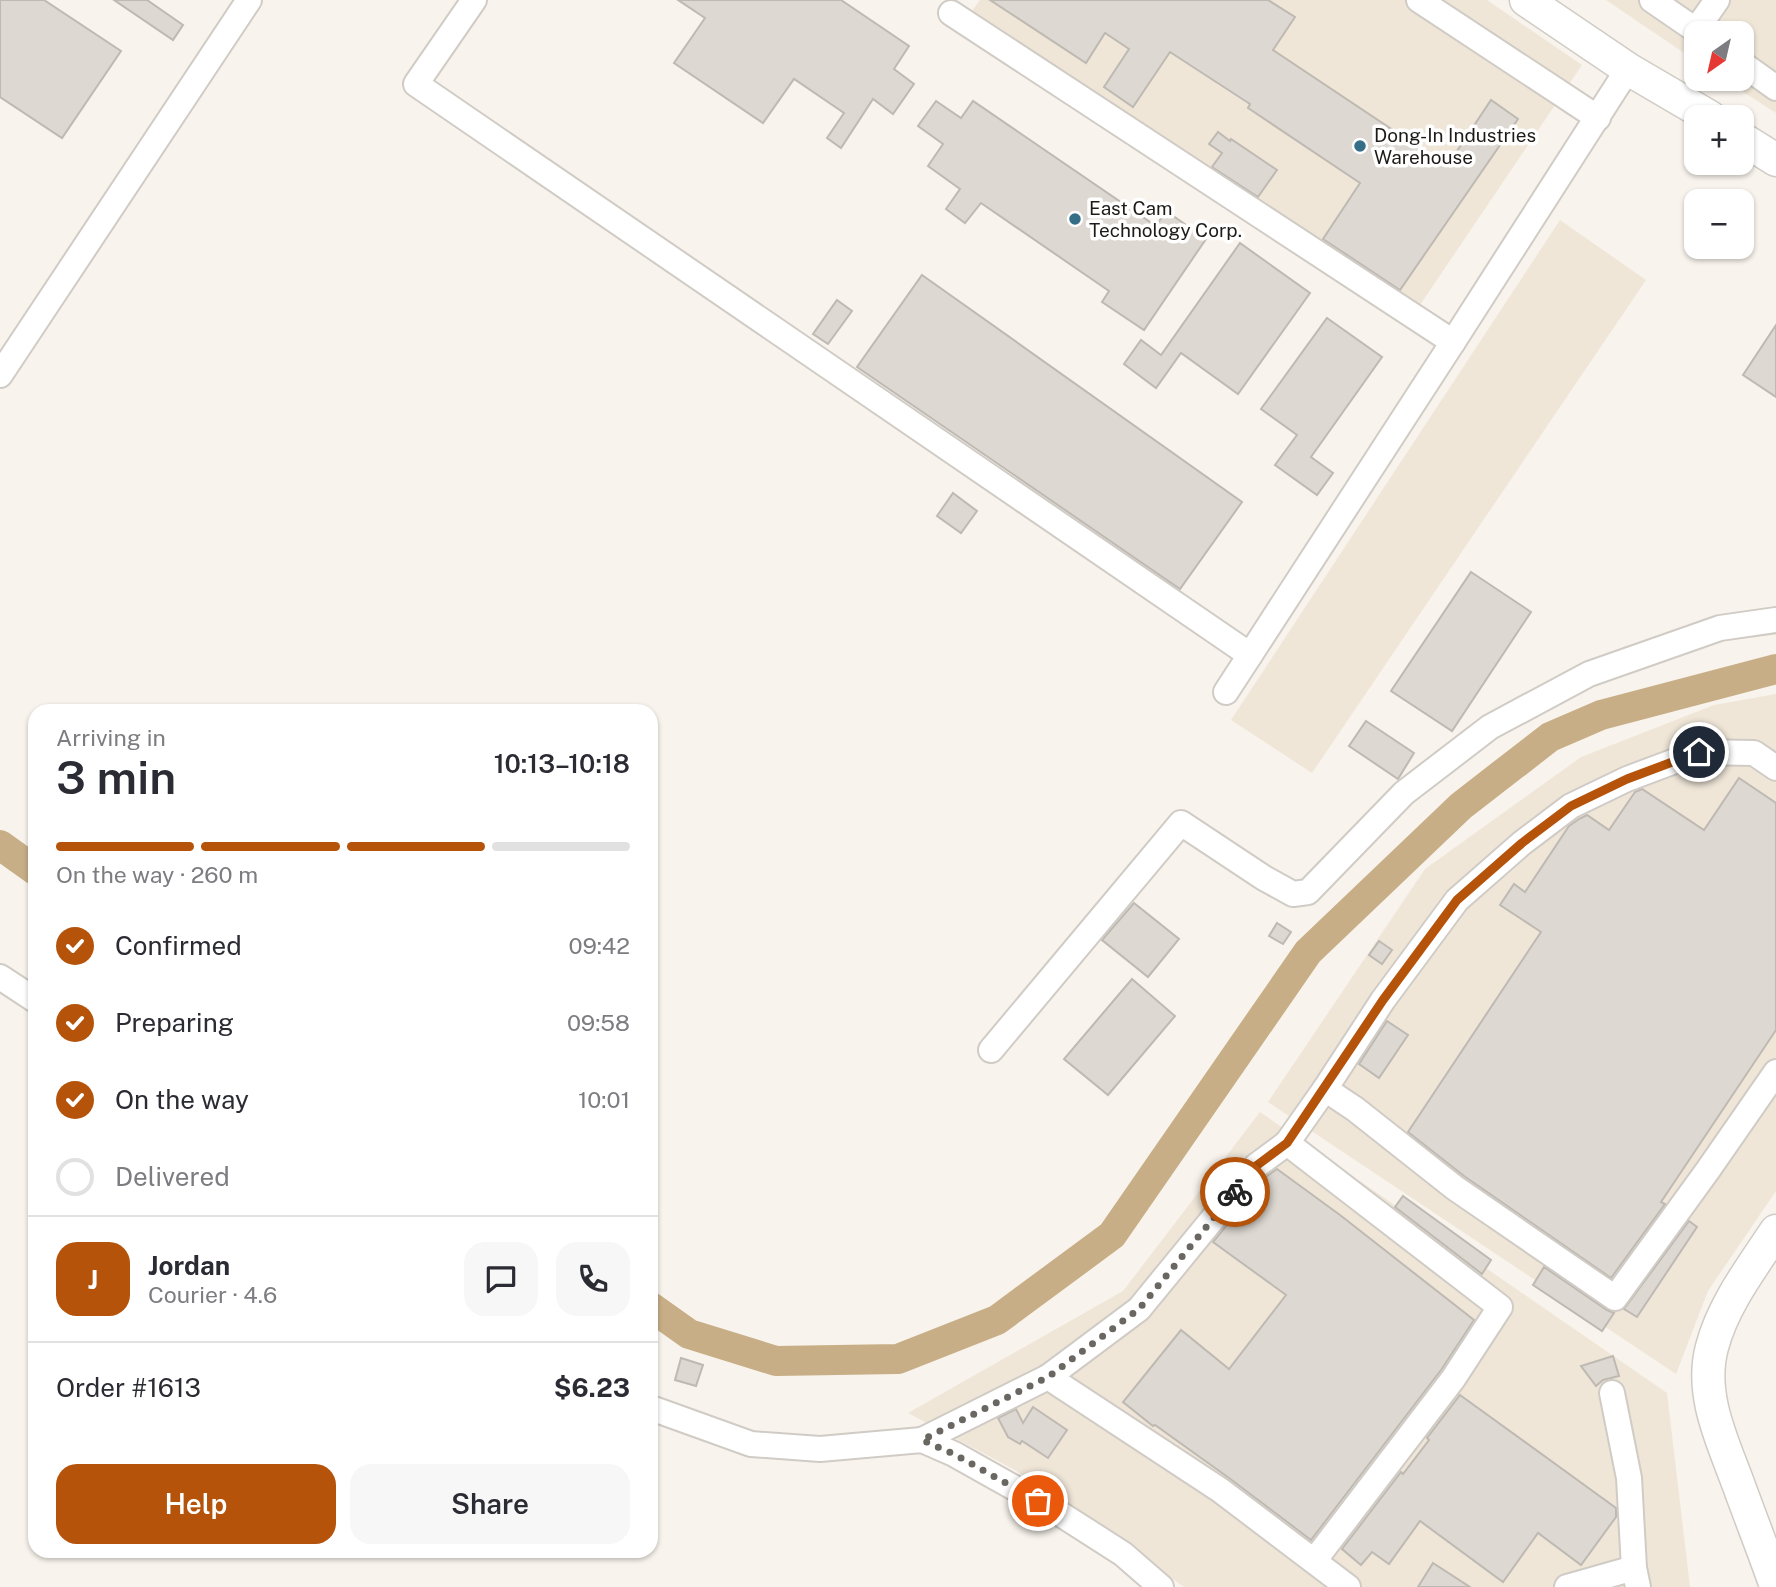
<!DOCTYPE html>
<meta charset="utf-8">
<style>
:root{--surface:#fff;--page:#f7f7f7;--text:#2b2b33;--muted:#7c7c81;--line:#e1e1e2;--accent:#b45309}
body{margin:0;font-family:"Public Sans",sans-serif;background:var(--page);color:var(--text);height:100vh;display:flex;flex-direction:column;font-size:26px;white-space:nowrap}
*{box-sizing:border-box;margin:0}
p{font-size:23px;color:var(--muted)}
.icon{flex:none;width:38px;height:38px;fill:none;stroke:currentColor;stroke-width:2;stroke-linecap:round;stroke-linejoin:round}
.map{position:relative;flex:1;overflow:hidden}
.panel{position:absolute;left:28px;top:704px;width:630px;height:854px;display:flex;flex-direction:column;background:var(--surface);border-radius:21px;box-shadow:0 2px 5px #0004}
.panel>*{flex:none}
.needle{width:46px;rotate:214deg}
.tools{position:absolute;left:1684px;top:21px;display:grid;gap:14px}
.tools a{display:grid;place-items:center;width:70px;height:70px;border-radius:14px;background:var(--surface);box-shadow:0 2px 5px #0004;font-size:35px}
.pin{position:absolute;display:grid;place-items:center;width:60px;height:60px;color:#fff;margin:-30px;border:4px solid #fff;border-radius:50%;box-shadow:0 2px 7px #0007}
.courier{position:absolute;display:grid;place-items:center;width:70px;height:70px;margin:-35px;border:5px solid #b45309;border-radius:50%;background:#fff;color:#222;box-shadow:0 2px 9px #0007}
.overview em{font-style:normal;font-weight:600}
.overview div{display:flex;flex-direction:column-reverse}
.overview{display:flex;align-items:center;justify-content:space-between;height:119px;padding:0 28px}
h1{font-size:46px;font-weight:600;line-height:52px}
.bar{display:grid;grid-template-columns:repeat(4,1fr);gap:10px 7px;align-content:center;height:84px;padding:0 28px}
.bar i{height:9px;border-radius:5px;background:var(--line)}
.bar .on{background:var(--accent)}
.bar p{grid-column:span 4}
.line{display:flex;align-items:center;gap:18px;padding:0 28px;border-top:2px solid var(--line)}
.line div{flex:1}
.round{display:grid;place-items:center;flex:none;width:74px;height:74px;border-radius:21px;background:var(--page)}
ol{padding:0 28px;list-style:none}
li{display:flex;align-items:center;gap:21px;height:77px}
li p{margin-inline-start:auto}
li .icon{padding:7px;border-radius:50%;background:var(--accent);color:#fff;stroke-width:4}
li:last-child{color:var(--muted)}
li i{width:38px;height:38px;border:4px solid var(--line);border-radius:50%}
.action{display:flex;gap:14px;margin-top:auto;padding:14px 28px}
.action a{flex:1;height:80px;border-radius:21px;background:var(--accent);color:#fff;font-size:28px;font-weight:600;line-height:80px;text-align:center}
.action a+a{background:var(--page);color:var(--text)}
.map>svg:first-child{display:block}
.built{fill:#efe6d8}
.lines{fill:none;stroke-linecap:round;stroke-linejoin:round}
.river{stroke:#c7ae86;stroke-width:30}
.building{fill:#ddd8d1;stroke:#beb9b2;stroke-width:2}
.minor-casing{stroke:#d0ccc5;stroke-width:28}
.major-casing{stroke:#d0ccc5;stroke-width:35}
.minor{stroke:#fff;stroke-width:24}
.major{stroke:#fff;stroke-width:32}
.done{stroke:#6a6763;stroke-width:7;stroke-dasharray:0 12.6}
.route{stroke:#b45309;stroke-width:9}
.poi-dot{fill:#346e87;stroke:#fff;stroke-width:2.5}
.labels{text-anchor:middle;stroke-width:7;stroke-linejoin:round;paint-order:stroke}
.poi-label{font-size:19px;fill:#1d1b19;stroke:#fff;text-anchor:start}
</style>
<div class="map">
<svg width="1776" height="1587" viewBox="0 0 1776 1587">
<rect width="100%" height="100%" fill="#f8f3ec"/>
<g class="built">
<polygon points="980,0 1487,0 1582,65 1420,305 972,11"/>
<polygon points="1606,0 1776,0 1776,113 1723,79 1741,79 1741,33 1696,33 1696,61"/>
<polygon points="1560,220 1646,280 1312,773 1231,720"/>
<polygon points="1776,694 1776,1191 1708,1291 1676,1374 1268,1102 1425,869 1581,757 1714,705"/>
<polygon points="1260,1112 1667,1393 1690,1587 1184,1587 1092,1520 1015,1470 908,1413 1123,1291"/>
</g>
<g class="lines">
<g class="river">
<polyline points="0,845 35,870"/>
<polyline points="651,1307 689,1334 776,1361 898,1359 997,1320 1112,1235 1308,952 1461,806 1550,737 1601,715 1776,669"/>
</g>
</g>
<g class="building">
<polygon points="0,0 44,0 121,51 62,138 0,97"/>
<polygon points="114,0 147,0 183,25 173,40"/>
<polygon points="678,0 841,0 909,46 894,69 914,84 893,114 873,99 841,148 827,138 844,113 794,79 763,123 674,63 705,18"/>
<polygon points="990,0 1268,0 1295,17 1273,50 1447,166 1491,100 1518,119 1400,290 1323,239 1360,183 1248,108 1250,104 1170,52 1133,107 1104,87 1129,49 1105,33 1086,63"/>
<polygon points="936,101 961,118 973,101 1156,226 1166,211 1206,239 1144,330 1102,302 1109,291 981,203 965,223 946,209 960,189 928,166 943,144 918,126"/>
<polygon points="1218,132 1230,141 1231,139 1277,170 1258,197 1212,167 1222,153 1209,144"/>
<polygon points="1240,243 1310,293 1238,394 1181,353 1156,388 1124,364 1141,340 1161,355"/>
<polygon points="922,275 1242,502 1180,589 857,367"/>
<polygon points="837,300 852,311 828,344 813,334"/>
<polygon points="1327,318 1382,357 1311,457 1333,473 1317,495 1275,465 1297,435 1261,409"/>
<polygon points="1776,325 1776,397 1743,375"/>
<polygon points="953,493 977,511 961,533 937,516"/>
<polygon points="1471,572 1531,612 1452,731 1391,691"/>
<polygon points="1366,721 1414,753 1398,779 1349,746"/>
<polygon points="1739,778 1776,803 1776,1030 1661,1202 1665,1204 1611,1278 1464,1176 1408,1132 1541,932 1500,905 1514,884 1525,892 1569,826 1579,819 1587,815 1609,830 1635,792 1642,789 1704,830"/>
<polygon points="1134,903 1179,939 1148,977 1102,940"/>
<polygon points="1277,923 1291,932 1283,944 1269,936"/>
<polygon points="1379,941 1392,950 1382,964 1369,955"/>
<polygon points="1132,979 1175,1016 1108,1095 1064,1059"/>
<polygon points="1387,1021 1408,1035 1379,1078 1359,1064"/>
<polygon points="1277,1169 1340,1215 1474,1320 1441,1370 1311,1540 1229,1478 1155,1425 1153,1426 1123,1402 1181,1330 1229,1369 1286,1295 1213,1242 1266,1177"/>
<polygon points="1403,1196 1491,1260 1482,1274 1395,1207"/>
<polygon points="1689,1221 1697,1227 1637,1317 1624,1309"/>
<polygon points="1544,1267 1607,1310 1614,1313 1602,1331 1533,1285"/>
<polygon points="1613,1356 1619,1376 1603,1380 1596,1386 1581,1366"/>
<polygon points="681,1358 703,1365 696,1386 675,1380"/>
<polygon points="1460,1395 1616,1508 1616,1517 1581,1565 1538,1533 1503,1582 1420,1521 1389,1564 1372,1552 1361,1565 1342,1549 1401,1472 1403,1474 1429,1440 1427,1438"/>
<polygon points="1033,1407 1067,1430 1048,1458 1022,1441 1020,1444 1008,1437 998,1418 1016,1409 1023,1423"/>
<polygon points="1433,1563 1470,1587 1418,1587"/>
</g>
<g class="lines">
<g class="minor-casing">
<g id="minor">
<polyline points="474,0 416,84 1250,655"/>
<polyline points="1419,0 1598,118"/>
<polyline points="1652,0 1700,33"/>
<polyline points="951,13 1453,342 1226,692"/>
<polyline points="1696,30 1717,0"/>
<polyline points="1741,63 1776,88"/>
<polyline points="1453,342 1628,69"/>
<polyline points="0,375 249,0"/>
<polyline points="1776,768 1754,753 1699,752 1627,779 1571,806 1522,843 1457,900 1383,1000 1325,1089 1355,1109 1455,1188 1615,1298 1708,1170 1776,1072"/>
<polyline points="0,977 35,1000"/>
<polyline points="991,1050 1181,823 1264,878 1293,894 1308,892 1404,793 1490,727 1589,674 1720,628 1776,620"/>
<polyline points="1287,1143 1325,1089"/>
<polyline points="1048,1377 1220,1490 1348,1587"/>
<polyline points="1612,1393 1629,1478 1634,1568"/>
<polyline points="651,1408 751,1444 820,1449 922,1440 954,1454 1059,1513 1123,1554 1161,1587"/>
<polyline points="922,1440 1048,1377 1139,1309 1256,1166 1287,1143 1500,1307 1453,1379 1314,1561"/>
<polyline points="1567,1587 1634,1568 1638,1587"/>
</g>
</g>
<g class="major-casing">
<g id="major">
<polyline points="1526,0 1628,69 1710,117"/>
<polyline points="1741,138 1776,160"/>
<path d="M1776,1231c-24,36 -53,74 -64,116 -13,48 11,95 27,139 12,33 25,66 37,100"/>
</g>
</g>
<use href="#minor" class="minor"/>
<use href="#major" class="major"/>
</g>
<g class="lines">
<polyline class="done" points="1038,1501 954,1454 922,1440 1048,1377 1139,1309 1235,1192"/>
<polyline class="route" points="1235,1192 1256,1166 1287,1143 1383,1000 1457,900 1522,843 1571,806 1627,779 1699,752"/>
</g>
<g class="poi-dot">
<circle cx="1360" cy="146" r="7"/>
<circle cx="1075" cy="219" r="7"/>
</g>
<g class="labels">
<g class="poi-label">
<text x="1374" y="142">Dong-In Industries<tspan x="1374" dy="22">Warehouse</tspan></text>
<text x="1089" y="215">East Cam<tspan x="1089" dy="22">Technology Corp.</tspan></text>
</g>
</g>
</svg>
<div class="tools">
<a><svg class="needle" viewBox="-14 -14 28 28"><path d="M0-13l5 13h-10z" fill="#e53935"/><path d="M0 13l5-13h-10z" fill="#7c7c81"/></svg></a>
<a>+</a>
<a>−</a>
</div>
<div class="pin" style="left:1038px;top:1501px;background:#ea580c"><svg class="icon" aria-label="bag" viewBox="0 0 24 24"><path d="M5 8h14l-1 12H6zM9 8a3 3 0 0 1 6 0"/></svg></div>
<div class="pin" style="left:1699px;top:752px;background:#1f2937"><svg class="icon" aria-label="home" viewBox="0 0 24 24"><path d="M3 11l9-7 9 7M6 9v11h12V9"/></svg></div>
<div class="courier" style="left:1235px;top:1192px"><svg class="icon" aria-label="bike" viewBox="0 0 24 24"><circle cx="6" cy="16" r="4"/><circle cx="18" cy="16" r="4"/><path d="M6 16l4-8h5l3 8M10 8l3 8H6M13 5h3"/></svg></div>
<section class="panel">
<div class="overview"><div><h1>3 min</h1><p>Arriving in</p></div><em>10:13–10:18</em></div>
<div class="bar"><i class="on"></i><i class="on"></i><i class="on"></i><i></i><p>On the way · 260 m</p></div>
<ol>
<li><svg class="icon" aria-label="check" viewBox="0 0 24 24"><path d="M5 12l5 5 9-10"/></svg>Confirmed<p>09:42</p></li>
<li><svg class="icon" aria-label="check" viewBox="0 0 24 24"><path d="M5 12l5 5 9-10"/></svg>Preparing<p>09:58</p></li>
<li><svg class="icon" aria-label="check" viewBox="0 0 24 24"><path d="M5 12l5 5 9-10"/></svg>On the way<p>10:01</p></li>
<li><i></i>Delivered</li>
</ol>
<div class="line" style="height:126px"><b class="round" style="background:var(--accent);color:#fff">J</b><div><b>Jordan</b><p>Courier · 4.6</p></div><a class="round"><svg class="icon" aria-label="chat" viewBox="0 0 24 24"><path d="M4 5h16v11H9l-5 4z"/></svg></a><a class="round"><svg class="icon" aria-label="phone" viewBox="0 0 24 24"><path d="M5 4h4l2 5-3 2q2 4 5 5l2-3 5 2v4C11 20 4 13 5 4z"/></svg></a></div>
<div class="line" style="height:91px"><div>Order #1613</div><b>$6.23</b></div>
<div class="action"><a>Help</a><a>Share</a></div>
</section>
</div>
